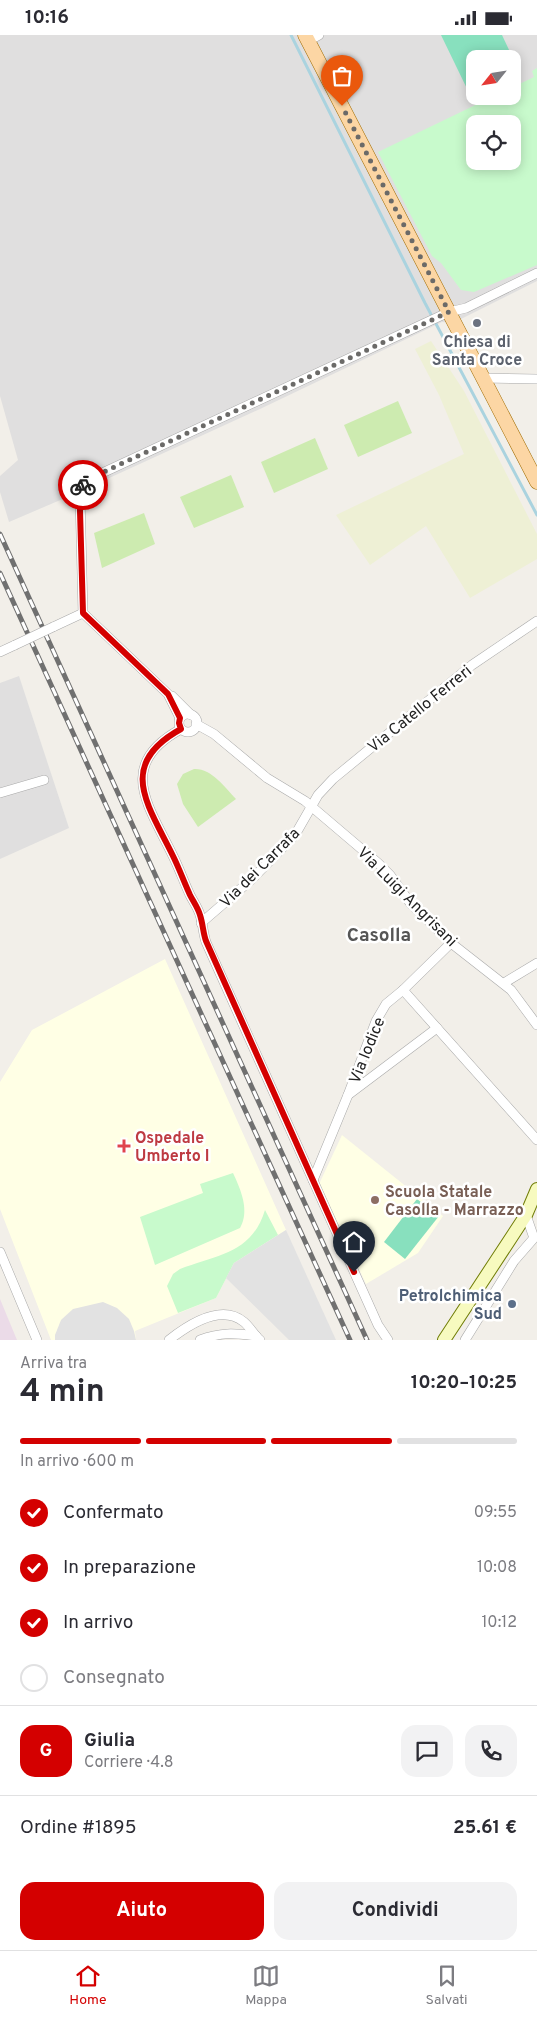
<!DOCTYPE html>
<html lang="it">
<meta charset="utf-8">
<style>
:root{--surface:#fff;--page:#f2f2f3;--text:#2b2b33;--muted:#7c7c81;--line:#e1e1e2;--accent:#d40000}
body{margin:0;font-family:Overpass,sans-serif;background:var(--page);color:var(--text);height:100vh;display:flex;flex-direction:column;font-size:19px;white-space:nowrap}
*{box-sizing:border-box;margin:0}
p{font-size:16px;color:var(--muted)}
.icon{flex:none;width:28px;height:28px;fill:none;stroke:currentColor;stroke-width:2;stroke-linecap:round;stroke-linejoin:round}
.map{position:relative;height:1305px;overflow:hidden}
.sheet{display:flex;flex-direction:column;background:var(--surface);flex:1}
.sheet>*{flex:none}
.needle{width:32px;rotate:240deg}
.fabs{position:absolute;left:466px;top:15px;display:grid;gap:10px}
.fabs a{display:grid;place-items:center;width:55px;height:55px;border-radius:10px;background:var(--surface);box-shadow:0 2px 12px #0003;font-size:25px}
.pin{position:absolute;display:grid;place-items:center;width:42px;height:42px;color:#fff;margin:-51px -21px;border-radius:50% 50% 50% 0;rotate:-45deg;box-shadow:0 0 5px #0007}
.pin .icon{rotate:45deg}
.courier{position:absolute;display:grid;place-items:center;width:50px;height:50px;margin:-25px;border:4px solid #d40000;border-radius:50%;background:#fff;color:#222;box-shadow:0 1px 6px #0007}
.summary em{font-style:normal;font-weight:700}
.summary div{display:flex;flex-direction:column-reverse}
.summary{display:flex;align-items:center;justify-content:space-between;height:85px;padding:0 20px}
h1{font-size:32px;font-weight:700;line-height:38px}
.bar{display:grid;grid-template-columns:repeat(4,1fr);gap:8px 5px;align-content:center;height:60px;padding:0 20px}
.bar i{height:6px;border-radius:4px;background:var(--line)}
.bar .current{background:var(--accent)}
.bar p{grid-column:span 4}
.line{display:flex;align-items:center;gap:12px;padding:0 20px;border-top:1px solid var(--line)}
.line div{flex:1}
.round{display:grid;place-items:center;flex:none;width:52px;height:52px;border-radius:15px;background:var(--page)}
ol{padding:0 20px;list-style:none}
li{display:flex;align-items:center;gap:15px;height:55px}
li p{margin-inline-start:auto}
li .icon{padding:5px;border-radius:50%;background:var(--accent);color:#fff;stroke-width:4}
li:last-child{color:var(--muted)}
li i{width:28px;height:28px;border:2px solid var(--line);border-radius:50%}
.primary-button{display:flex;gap:10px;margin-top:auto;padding:10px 20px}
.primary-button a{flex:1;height:58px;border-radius:15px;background:var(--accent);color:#fff;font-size:20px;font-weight:700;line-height:58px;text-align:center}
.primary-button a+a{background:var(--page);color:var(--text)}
.status{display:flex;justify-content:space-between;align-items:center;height:35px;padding:0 25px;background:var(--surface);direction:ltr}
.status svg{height:14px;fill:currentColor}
.tabs{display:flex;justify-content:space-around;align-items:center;height:70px;border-top:1px solid var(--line);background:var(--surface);font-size:14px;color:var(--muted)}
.tabs a{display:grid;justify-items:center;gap:2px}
.tabs .current{color:var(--accent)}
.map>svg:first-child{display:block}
.residential{fill:#e0dfdf;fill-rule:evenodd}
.industrial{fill:#ebdbe8}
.education{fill:#ffffe5}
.farmland{fill:#eef0d5}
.grass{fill:#cdebb0}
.park{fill:#c8facc;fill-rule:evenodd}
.pitch{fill:#88e0be}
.parking{fill:#e2e2e2}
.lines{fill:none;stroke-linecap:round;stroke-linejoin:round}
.stream{stroke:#aad3df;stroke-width:3}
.minor-casing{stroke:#a9a9a9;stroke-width:10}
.secondary-casing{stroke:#707d05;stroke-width:14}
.primary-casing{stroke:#a06b00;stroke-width:15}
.minor{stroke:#fff;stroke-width:9}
.secondary{stroke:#f7fabf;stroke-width:12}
.primary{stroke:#fcd6a4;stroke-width:14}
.rail-casing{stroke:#707070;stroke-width:5}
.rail{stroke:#fff;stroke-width:3;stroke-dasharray:9;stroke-linecap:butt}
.minor-bridge-casing{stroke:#a9a9a9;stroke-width:10;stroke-linecap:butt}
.minor-bridge{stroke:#fff;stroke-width:9}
.done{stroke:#6b6a68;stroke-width:5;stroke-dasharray:0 9}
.route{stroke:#d40000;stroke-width:6}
.worship-dot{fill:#6b7280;stroke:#fff;stroke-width:2}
.health-dot{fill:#e0444e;stroke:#fff;stroke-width:2}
.education-dot{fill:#8d6e63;stroke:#fff;stroke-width:2}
.service-dot{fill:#5c6f8a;stroke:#fff;stroke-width:2}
.labels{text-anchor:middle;stroke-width:5;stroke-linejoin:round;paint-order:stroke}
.worship-label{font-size:16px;font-weight:bold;fill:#5b616d;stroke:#fff}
.street-label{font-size:16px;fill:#222;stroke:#fff}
.health-label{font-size:16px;font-weight:bold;fill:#be3a42;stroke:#fff;text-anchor:start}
.education-label{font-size:16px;font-weight:bold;fill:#785e54;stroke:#fff;text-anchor:start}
.service-label{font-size:16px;font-weight:bold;fill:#4e5e75;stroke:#fff;text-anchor:end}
.quarter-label{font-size:19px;font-weight:bold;fill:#555;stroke:#fff}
</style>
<div class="status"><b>10:16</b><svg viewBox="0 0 49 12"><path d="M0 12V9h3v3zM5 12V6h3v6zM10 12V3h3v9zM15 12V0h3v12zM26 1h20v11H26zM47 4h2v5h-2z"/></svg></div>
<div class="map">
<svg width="537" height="1305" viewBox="0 0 537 1305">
<rect width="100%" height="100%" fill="#f2efe9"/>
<g class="residential">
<path d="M0,0h537v246l-84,42 -11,-1 -182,87 -188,86 -63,27 -9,-30v-16l18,-16 -18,-64zM475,24h37v37h-37zM475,89h37v37h-37z"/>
<polygon points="19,641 69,793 0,824 0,648"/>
</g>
<polygon class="industrial" points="0,1264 17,1305 0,1305"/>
<g class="education">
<polygon points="165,924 286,1195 234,1228 216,1263 135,1296 136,1305 51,1305 0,1174 0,1047 32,995"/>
<polygon points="342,1100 443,1181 418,1218 366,1249 319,1149"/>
</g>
<polygon class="farmland" points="431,306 464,356 537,499 537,524 470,563 426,491 370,530 336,480 464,419 439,360 415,314"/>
<g class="grass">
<polygon points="398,366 412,398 358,422 344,390"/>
<polygon points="315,403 328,434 274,458 261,427"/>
<polygon points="231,440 244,472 194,493 180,462"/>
<polygon points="144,478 155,509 102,533 94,498"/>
<path d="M194,734c17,-1 31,18 42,30l-38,28 -15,-23 -6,-20 6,-10z"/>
</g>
<g class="park">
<path d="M537,33v197l-63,27 -13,-2 -20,-27 -9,-7 -54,-104 116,-56h18l1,-9 21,-10 -2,-6zM475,89h37v37h-37z"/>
<path d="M233,1138c8,17 17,38 7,55l-85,37 -15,-48 63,-24 -3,-9z"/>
<path d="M265,1175l13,25 -44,28 -18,35 -38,15 -11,-27 6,-12 7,-5c38,-14 72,-16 85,-59z"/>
</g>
<g class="pitch">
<polygon points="441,0 502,0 520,38 513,41 512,24 475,24 475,60 471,62"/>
<polygon points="417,1164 439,1181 405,1224 384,1207"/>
</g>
<g class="parking">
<polygon points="286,1195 336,1305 289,1305 226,1243 234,1228"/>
<polygon points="103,1267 117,1273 129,1284 134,1296 136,1305 55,1305 55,1300 61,1285 73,1274"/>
</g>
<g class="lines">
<polyline class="stream" points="291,0 425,268 537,480"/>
<g class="minor-casing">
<g id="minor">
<polyline points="308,6 319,0"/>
<polyline points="484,343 537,344"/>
<polyline points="53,592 83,578"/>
<polyline points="0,617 15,610"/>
<polyline points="172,661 191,680"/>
<circle cx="188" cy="688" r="9"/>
<polyline points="180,683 168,659 83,578 80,461 81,453 85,446 423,289 449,277 466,273 537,238"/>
<polyline points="196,689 214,699 267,743 305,766 378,828 390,840 411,869 451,908 511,955 537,990"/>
<path d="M181,694c-66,36 -32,77 -8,127 6,12 11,26 17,39 3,6 8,13 10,20 3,9 3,18 6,27l172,383 10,15"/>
<polyline points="0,758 44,745"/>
<polyline points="201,888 252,844 295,800 318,760 333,744 472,630 537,586"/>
<polyline points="504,948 537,928"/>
<polyline points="403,955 537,1105"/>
<polyline points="348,1060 437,993"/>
<polyline points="313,1145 348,1060 376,986 386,969 403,955 451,908"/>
<polyline points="0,1217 37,1305"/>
<path d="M169,1305c19,-15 52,-37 75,-18 6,5 10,13 16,18"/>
<path d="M200,1305c20,-8 35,-7 56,-4"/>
<polyline points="465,1305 514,1226 534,1203 526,1180"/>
</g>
</g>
<g class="secondary-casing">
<polyline id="secondary" points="444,1305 526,1180 537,1154"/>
</g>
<g class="primary-casing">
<polyline id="primary" points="305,0 537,447"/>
</g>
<use href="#minor" class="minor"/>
<use href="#secondary" class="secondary"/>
<use href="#primary" class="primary"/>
<g class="rail-casing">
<g id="rail">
<polyline points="0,499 367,1305"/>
<polyline points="0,538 350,1305"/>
</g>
</g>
<use href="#rail" class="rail"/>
<g class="minor-bridge-casing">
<polyline id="minor-bridge" points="15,610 53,592"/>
</g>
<use href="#minor-bridge" class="minor-bridge"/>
</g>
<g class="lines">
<polyline class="done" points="83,450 85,446 110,434 449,277 342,71"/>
<path class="route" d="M83,450l-3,11v15l3,102 85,81 12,24 -1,5 2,6c-66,36 -32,77 -8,127 6,12 11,26 17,39 3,6 8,13 10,20 3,9 3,18 6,26l148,331"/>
</g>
<circle class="worship-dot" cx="477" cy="288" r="5"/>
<path class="health-dot" d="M121.5 1103.5h5v5h5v5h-5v5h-5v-5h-5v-5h5z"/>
<circle class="education-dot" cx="375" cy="1165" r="5"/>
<circle class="service-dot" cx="512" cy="1269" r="5"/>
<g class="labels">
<g class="worship-label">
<text x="477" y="312">Chiesa di<tspan x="477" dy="18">Santa Croce</tspan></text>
</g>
<g class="street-label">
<text transform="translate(419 673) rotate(-39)" y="6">Via Catello Ferreri</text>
<text transform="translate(259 832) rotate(-45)" y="6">Via dei Carrafa</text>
<text transform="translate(408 861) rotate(45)" y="6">Via Luigi Angrisani</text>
<text transform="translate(366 1015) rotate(-68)" y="6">Via Iodice</text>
</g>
<g class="health-label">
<text x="135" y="1108">Ospedale<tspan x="135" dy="18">Umberto I</tspan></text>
</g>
<g class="education-label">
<text x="385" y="1162">Scuola Statale<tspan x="385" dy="18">Casolla - Marrazzo</tspan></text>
</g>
<g class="service-label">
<text x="502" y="1266">Petrolchimica<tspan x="502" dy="18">Sud</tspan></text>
</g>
<g class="quarter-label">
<text x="379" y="906">Casolla</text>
</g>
</g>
</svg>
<div class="fabs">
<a><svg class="needle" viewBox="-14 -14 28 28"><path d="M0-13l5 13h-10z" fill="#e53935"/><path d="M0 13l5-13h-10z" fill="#7c7c81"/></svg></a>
<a><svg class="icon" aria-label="locate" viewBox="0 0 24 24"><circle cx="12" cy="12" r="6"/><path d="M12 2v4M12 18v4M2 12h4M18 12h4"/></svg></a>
</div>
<div class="pin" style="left:342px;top:71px;background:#ea580c"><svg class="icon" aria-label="bag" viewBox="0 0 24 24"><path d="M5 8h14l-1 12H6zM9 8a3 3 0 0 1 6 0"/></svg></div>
<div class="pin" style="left:354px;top:1237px;background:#1f2937"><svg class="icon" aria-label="home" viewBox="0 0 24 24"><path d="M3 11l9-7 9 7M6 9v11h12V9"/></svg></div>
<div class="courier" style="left:83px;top:450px"><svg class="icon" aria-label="bike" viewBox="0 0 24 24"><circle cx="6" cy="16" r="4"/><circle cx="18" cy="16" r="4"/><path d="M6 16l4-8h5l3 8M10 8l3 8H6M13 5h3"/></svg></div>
</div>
<section class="sheet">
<div class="summary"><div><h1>4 min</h1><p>Arriva tra</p></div><em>10:20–10:25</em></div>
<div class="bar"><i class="current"></i><i class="current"></i><i class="current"></i><i></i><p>In arrivo · 600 m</p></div>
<ol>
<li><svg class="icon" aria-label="check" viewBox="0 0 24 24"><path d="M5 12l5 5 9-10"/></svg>Confermato<p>09:55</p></li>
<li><svg class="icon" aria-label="check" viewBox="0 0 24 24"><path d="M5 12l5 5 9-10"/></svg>In preparazione<p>10:08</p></li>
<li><svg class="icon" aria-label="check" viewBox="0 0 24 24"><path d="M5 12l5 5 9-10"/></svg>In arrivo<p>10:12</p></li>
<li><i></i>Consegnato</li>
</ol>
<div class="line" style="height:90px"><b class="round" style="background:var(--accent);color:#fff">G</b><div><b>Giulia</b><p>Corriere · 4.8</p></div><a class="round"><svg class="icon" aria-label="chat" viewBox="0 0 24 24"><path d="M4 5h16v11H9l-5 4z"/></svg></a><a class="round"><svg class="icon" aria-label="phone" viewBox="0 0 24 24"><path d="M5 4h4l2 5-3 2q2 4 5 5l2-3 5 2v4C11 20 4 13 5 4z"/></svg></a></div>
<div class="line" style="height:65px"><div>Ordine #1895</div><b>25.61 €</b></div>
<div class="primary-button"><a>Aiuto</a><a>Condividi</a></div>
</section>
<nav class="tabs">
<a class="current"><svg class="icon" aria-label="home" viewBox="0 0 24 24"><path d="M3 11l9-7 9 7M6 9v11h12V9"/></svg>Home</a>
<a><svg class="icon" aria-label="map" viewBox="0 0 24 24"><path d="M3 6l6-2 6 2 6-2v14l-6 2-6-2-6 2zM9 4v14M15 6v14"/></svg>Mappa</a>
<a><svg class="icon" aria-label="saved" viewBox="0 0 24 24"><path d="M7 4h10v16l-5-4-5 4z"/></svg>Salvati</a>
</nav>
